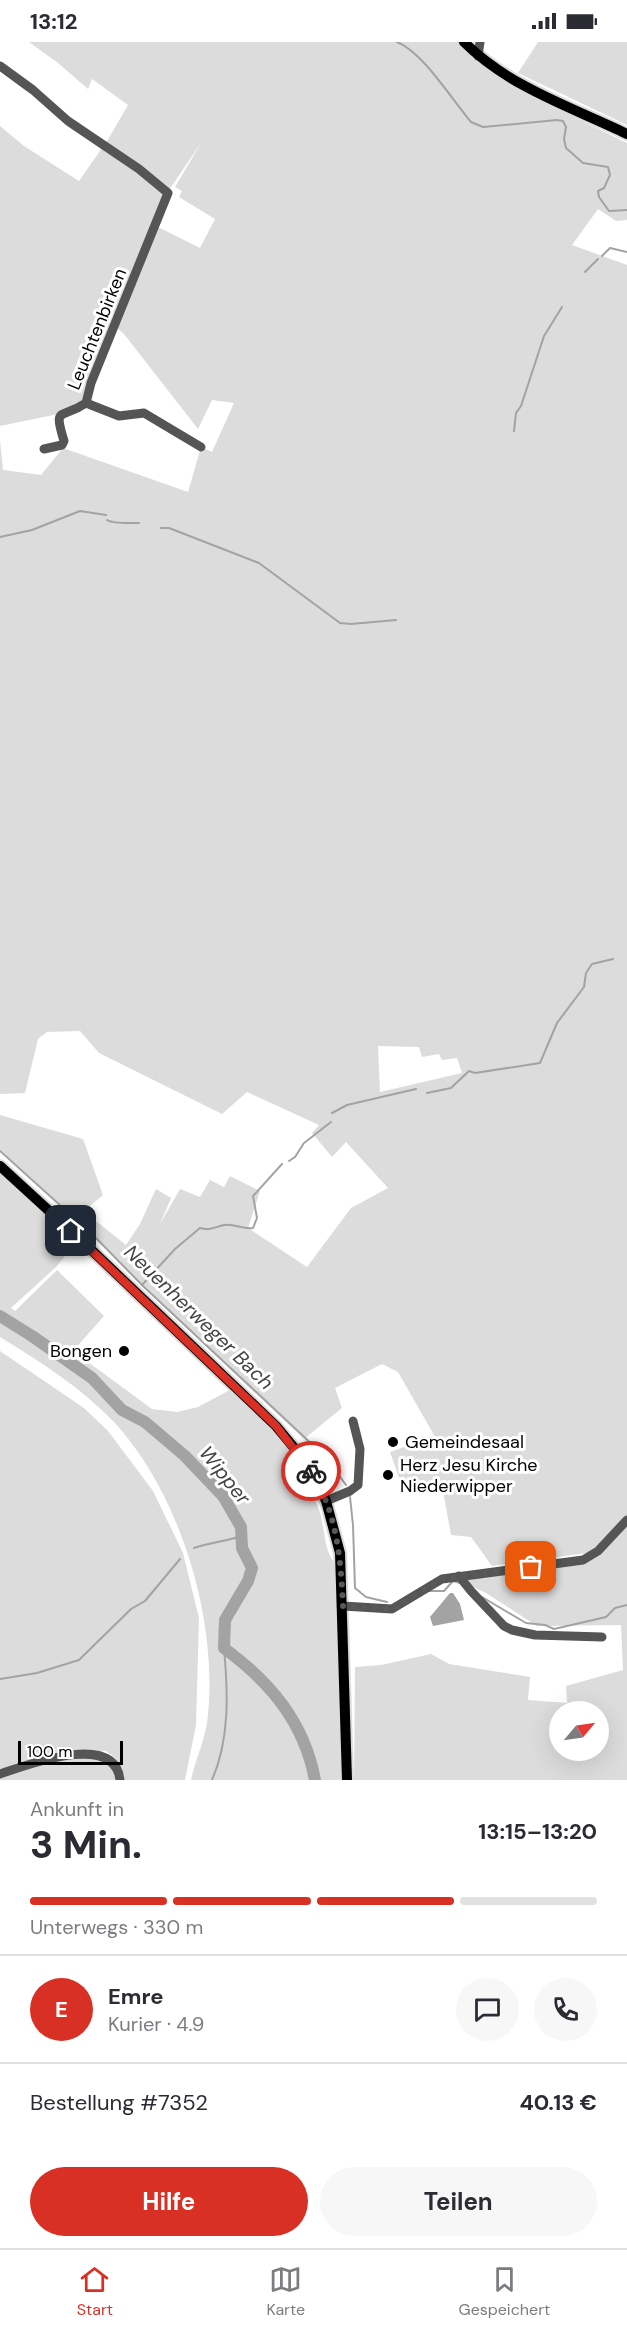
<!DOCTYPE html>
<html lang="de">
<meta charset="utf-8">
<style>
:root{--surface:#fff;--page:#f7f7f7;--text:#2b2b33;--muted:#7c7c81;--line:#e1e1e2;--accent:#d93025}
body{margin:0;font-family:"DM Sans",sans-serif;background:var(--page);color:var(--text);height:100vh;display:flex;flex-direction:column;font-size:22px;white-space:nowrap}
*{box-sizing:border-box;margin:0}
p{font-size:20px;color:var(--muted)}
.icon{flex:none;width:33px;height:33px;fill:none;stroke:currentColor;stroke-width:2;stroke-linecap:round;stroke-linejoin:round}
.map{position:relative;height:1738px;overflow:hidden}
.side{display:flex;flex-direction:column;background:var(--surface);flex:1}
.side>*{flex:none}
.needle{width:39px;rotate:61deg}
.fabs{position:absolute;left:549px;top:1659px;display:grid;gap:12px}
.fabs a{display:grid;place-items:center;width:60px;height:60px;border-radius:50%;background:var(--surface);box-shadow:0 6px 24px #0002;font-size:30px}
.scale{position:absolute;left:18px;bottom:15px;width:105px;box-sizing:border-box;padding-left:6px;border:3px solid #000;border-top:0;font-size:16px;line-height:21px;white-space:nowrap;color:#000;-webkit-text-stroke:4px #fff;paint-order:stroke}
.pin{position:absolute;display:grid;place-items:center;width:51px;height:51px;color:#fff;margin:-26px;border-radius:12px;box-shadow:0 3px 9px #0006}
.courier{position:absolute;display:grid;place-items:center;width:60px;height:60px;margin:-30px;border:4px solid #d93025;border-radius:50%;background:#fff;color:#222;box-shadow:0 2px 8px #0007}
.overview em{font-style:normal;font-weight:700}
.overview div{display:flex;flex-direction:column-reverse}
.overview{display:flex;align-items:center;justify-content:space-between;height:102px;padding:0 30px}
h1{font-size:39px;font-weight:700;line-height:45px}
.bar{display:grid;grid-template-columns:repeat(4,1fr);gap:9px 6px;align-content:center;height:72px;padding:0 30px}
.bar i{height:8px;border-radius:4px;background:var(--line)}
.bar .active{background:var(--accent)}
.bar p{grid-column:span 4}
.line{display:flex;align-items:center;gap:15px;padding:0 30px;border-top:2px solid var(--line)}
.line div{flex:1}
.round{display:grid;place-items:center;flex:none;width:63px;height:63px;border-radius:32px;background:var(--page)}
.cta{display:flex;gap:12px;margin-top:auto;padding:12px 30px}
.cta a{flex:1;height:69px;border-radius:36px;background:var(--accent);color:#fff;font-size:24px;font-weight:700;line-height:69px;text-align:center}
.cta a+a{background:var(--page);color:var(--text)}
.status{display:flex;justify-content:space-between;align-items:center;height:42px;padding:0 30px;background:var(--surface);direction:ltr}
.status svg{height:16px;fill:currentColor}
.menu{display:flex;justify-content:space-around;align-items:center;height:84px;border-top:2px solid var(--line);background:var(--surface);font-size:16px;color:var(--muted)}
.menu a{display:grid;justify-items:center;gap:3px}
.menu .active{color:var(--accent)}
.map>svg:first-child{display:block}
.green{fill:#dcdcdc;fill-rule:evenodd}
.water{fill:#a3a3a3}
.lines{fill:none;stroke-linecap:round;stroke-linejoin:round}
.stream{stroke:#a3a3a3;stroke-width:2}
.river{stroke:#a3a3a3;stroke-width:12}
.major-casing{stroke:#dbdbdb;stroke-width:14}
.minor{stroke:#555;stroke-width:9}
.major{stroke:#000;stroke-width:10}
.done{stroke:#595959;stroke-width:6;stroke-dasharray:0 10.8}
.route{stroke:#d93025;stroke-width:8}
.poi-dot{fill:#000;stroke:#fff;stroke-width:2}
.labels{text-anchor:middle;stroke-width:6;stroke-linejoin:round;paint-order:stroke}
.street-label{font-size:18px;fill:#000;stroke:#fff}
.poi-label{font-size:18px;fill:#000;stroke:#fff;text-anchor:start}
.water-label{font-size:20px;font-style:italic;fill:#444;stroke:#fff}
</style>
<div class="status"><b>13:12</b><svg viewBox="0 0 49 12"><path d="M0 12V9h3v3zM5 12V6h3v6zM10 12V3h3v9zM15 12V0h3v12zM26 1h20v11H26zM47 4h2v5h-2z"/></svg></div>
<div class="map">
<svg width="627" height="1738" viewBox="0 0 627 1738">
<rect width="100%" height="100%" fill="#fff"/>
<g class="green">
<path d="M29,0h429l20,20 34,25 115,56v77l-11,1 -18,-12 -26,36 55,20v1252l-25,27 -15,9 -95,13 -21,-29 -20,-2 -9,-50 -40,1 -12,-34 28,-10 18,4 -2,-11 -36,-63 -16,-8 -47,24 7,20 -38,31 -161,-152 -60,-61 8,-9 35,28 14,-21 16,-35 15,9 -11,26 20,-35 20,8 10,-17 14,7 6,-11 30,15 -12,37 59,39 44,-59 37,-20 -42,-46 -14,15 -20,-24 7,-8 -72,-33 -25,22 -123,-61 -19,-22 -33,1 -9,7 -13,54 -25,1v-654l3,30 38,5 22,-27 125,44 13,-45 11,5 22,-49 -22,-3 -14,29 -74,-95 -9,-8 41,-100 44,22 15,-29 -36,-22 3,-6 -7,-4 26,-44 -32,47 -63,-47 22,-38 -36,-26 -4,10 -30,-26zM378,1004l41,1 3,10 17,-3 3,6 15,-2 5,15 -82,19z"/>
<polygon points="538,0 627,0 627,83 518,31"/>
<polygon points="0,84 24,104 79,139 102,106 138,128 163,152 83,358 63,371 0,384"/>
<polygon points="0,1073 83,1097 103,1153 75,1176 0,1109"/>
<path d="M0,1131l75,71 -19,23 -45,41 4,3 42,-41 47,46 -31,35 79,58 25,3 21,-5 32,-17c14,13 30,26 44,41 19,21 33,50 44,76 8,20 4,40 17,57l5,102v114h-19c-13,-53 -44,-92 -83,-129l-4,9c36,23 71,78 77,120h-120c4,-19 13,-38 16,-57 13,-98 -26,-230 -94,-302 -33,-34 -72,-59 -113,-84z"/>
<polygon points="0,1309 84,1366 108,1389 153,1449 183,1511 199,1576 196,1683 185,1738 124,1738 114,1715 106,1709 65,1711 0,1730"/>
<path d="M627,1482v256h-273l1,-113 26,-2 50,-11 18,10 81,13 -2,23 39,3 -1,-17 57,-16 -2,-45 -84,1 -51,-33 -13,-6 -6,-9 119,-16zM560,1670h38v38h-38z"/>
<polygon points="101,1716 111,1722 116,1738 0,1738 0,1734 64,1717"/>
</g>
<polygon class="water" points="450,1551 453,1551 460,1562 464,1578 433,1584 430,1575"/>
<g class="lines">
<g class="stream">
<path d="M397,0c26,10 55,58 74,80l12,5 74,-7 6,1 3,6 -2,12 2,9 17,15 25,4 2,8 -6,13 -6,3 1,6 10,14 18,-1"/>
<polyline points="602,214 610,206 627,210"/>
<polyline points="585,230 598,217"/>
<polyline points="514,389 516,371 521,364 544,294 562,265"/>
<path d="M107,478c6,4 23,3 32,3"/>
<polyline points="161,486 169,486 259,521 340,581 351,582 396,578"/>
<polyline points="0,495 32,488 80,469 106,473"/>
<polyline points="427,1051 451,1046 469,1029 475,1031 540,1021 557,981 584,945 586,931 592,922 613,917"/>
<polyline points="332,1071 347,1063 416,1047"/>
<polyline points="0,1109 93,1193 143,1244 317,1407 330,1421 346,1443"/>
<polyline points="289,1119 295,1115 304,1101 331,1080"/>
<path d="M142,1243l33,-36 25,-21c9,3 15,-1 24,-3 10,-2 19,5 29,3l4,-10 -4,-22 29,-32"/>
<polyline points="350,1455 353,1483 355,1546 366,1555 387,1560"/>
<path d="M194,1506c16,-5 31,-7 48,-12"/>
<polyline points="428,1549 444,1549 453,1539 460,1541"/>
<polyline points="482,1555 526,1581 545,1583 554,1587 606,1575 615,1566 627,1563"/>
<polyline points="0,1637 37,1631 79,1618 131,1567 145,1559 180,1517"/>
<path d="M212,1738c18,-41 16,-88 12,-132"/>
</g>
<path class="river" d="M0,1274l32,20 60,42 30,32 23,12 40,34 38,40 18,31 1,21 10,20 -4,13 -23,39 -1,28c47,35 80,74 91,132"/>
<g class="major-casing">
<g id="major">
<path d="M464,0c45,45 107,65 163,92"/>
<polyline points="0,1124 82,1199 276,1384 295,1407 314,1433 326,1459 340,1511 347,1738"/>
</g>
</g>
<g class="minor">
<polyline points="478,14 480,0"/>
<path d="M0,24l33,24 35,31 71,48 29,24 -77,190 -5,20c-25,17 -33,2 -22,38l-2,4 -18,4"/>
<polyline points="86,361 119,374 144,371 201,405"/>
<polyline points="326,1459 350,1449 358,1443 360,1407 353,1379"/>
<polyline points="459,1534 471,1549 504,1584 512,1588 535,1593 602,1595"/>
<polyline points="343,1564 392,1567 442,1537 583,1518 598,1509 627,1478"/>
<path d="M0,1732c27,-9 115,-43 120,6"/>
</g>
<use href="#major" class="major"/>
</g>
<g class="lines">
<path class="done" d="M311,1429c26,41 30,89 32,135l49,3 50,-30 89,-12"/>
<polyline class="route" points="71,1189 276,1384 311,1429"/>
</g>
<g class="poi-dot">
<circle cx="124" cy="1309" r="6"/>
<circle cx="393" cy="1400" r="6"/>
<circle cx="388" cy="1433" r="6"/>
</g>
<g class="labels">
<g class="street-label">
<text transform="translate(97 287) rotate(-68)" y="6">Leuchtenbirken</text>
</g>
<g class="poi-label">
<text x="112" y="1315" text-anchor="end">Bongen</text>
<text x="405" y="1406">Gemeindesaal</text>
<text x="400" y="1429">Herz Jesu Kirche<tspan x="400" dy="21">Niederwipper</tspan></text>
</g>
<g class="water-label">
<text transform="translate(199 1275) rotate(44)" y="7">Neuenherweger Bach</text>
<text transform="translate(225 1433) rotate(51)" y="7">Wipper</text>
</g>
</g>
</svg>
<div class="fabs">
<a><svg class="needle" viewBox="-14 -14 28 28"><path d="M0-13l5 13h-10z" fill="#e53935"/><path d="M0 13l5-13h-10z" fill="#7c7c81"/></svg></a>
</div>
<div class="scale">100 m</div>
<div class="pin" style="left:531px;top:1525px;background:#ea580c"><svg class="icon" aria-label="bag" viewBox="0 0 24 24"><path d="M5 8h14l-1 12H6zM9 8a3 3 0 0 1 6 0"/></svg></div>
<div class="pin" style="left:71px;top:1189px;background:#1f2937"><svg class="icon" aria-label="home" viewBox="0 0 24 24"><path d="M3 11l9-7 9 7M6 9v11h12V9"/></svg></div>
<div class="courier" style="left:311px;top:1429px"><svg class="icon" aria-label="bike" viewBox="0 0 24 24"><circle cx="6" cy="16" r="4"/><circle cx="18" cy="16" r="4"/><path d="M6 16l4-8h5l3 8M10 8l3 8H6M13 5h3"/></svg></div>
</div>
<section class="side">
<div class="overview"><div><h1>3 Min.</h1><p>Ankunft in</p></div><em>13:15–13:20</em></div>
<div class="bar"><i class="active"></i><i class="active"></i><i class="active"></i><i></i><p>Unterwegs · 330 m</p></div>
<div class="line" style="height:108px"><b class="round" style="background:var(--accent);color:#fff">E</b><div><b>Emre</b><p>Kurier · 4.9</p></div><a class="round"><svg class="icon" aria-label="chat" viewBox="0 0 24 24"><path d="M4 5h16v11H9l-5 4z"/></svg></a><a class="round"><svg class="icon" aria-label="phone" viewBox="0 0 24 24"><path d="M5 4h4l2 5-3 2q2 4 5 5l2-3 5 2v4C11 20 4 13 5 4z"/></svg></a></div>
<div class="line" style="height:78px"><div>Bestellung #7352</div><b>40.13 €</b></div>
<div class="cta"><a>Hilfe</a><a>Teilen</a></div>
</section>
<nav class="menu">
<a class="active"><svg class="icon" aria-label="home" viewBox="0 0 24 24"><path d="M3 11l9-7 9 7M6 9v11h12V9"/></svg>Start</a>
<a><svg class="icon" aria-label="map" viewBox="0 0 24 24"><path d="M3 6l6-2 6 2 6-2v14l-6 2-6-2-6 2zM9 4v14M15 6v14"/></svg>Karte</a>
<a><svg class="icon" aria-label="saved" viewBox="0 0 24 24"><path d="M7 4h10v16l-5-4-5 4z"/></svg>Gespeichert</a>
</nav>
